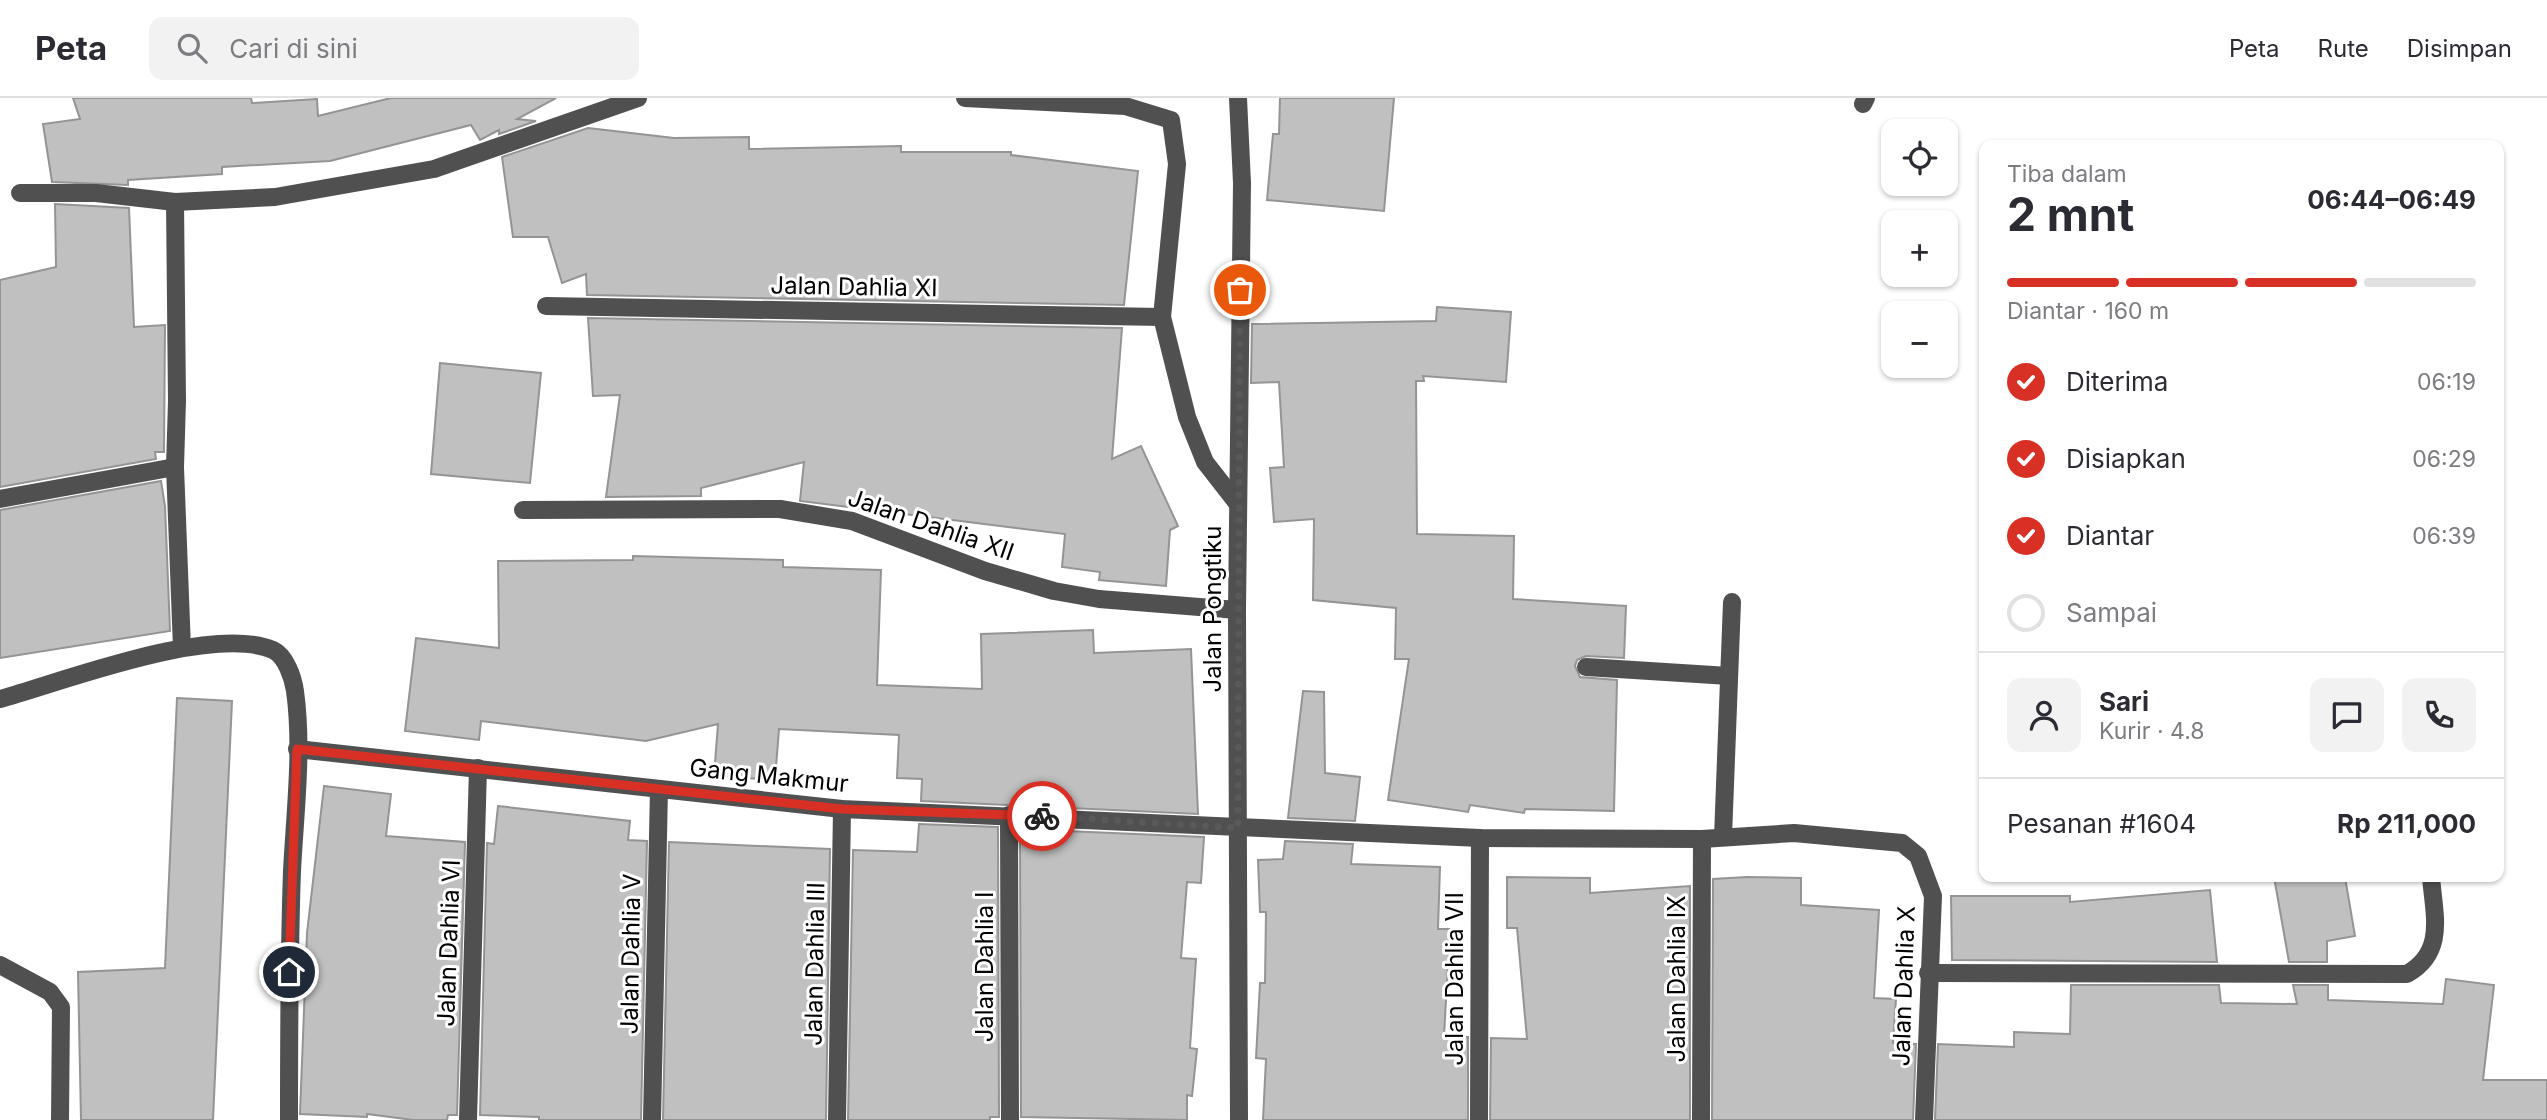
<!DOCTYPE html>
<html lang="id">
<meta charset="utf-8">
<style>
:root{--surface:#fff;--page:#f2f2f3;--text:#2b2b33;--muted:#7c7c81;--line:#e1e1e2;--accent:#d93025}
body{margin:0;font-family:Inter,sans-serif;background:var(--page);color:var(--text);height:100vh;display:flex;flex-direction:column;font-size:26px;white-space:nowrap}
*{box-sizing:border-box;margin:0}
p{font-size:23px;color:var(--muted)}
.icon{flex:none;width:38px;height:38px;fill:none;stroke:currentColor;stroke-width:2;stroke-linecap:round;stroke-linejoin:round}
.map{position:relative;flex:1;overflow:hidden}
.panel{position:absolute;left:1979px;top:42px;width:525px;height:742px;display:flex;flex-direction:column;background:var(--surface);border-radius:14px;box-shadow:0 2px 5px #0004}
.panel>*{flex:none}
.controls{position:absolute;left:1881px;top:21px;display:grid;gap:14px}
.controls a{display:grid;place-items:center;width:77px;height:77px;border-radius:14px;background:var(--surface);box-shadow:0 2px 5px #0004;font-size:35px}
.pin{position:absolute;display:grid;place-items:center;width:60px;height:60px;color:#fff;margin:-30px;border:4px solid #fff;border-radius:50%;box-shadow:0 2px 7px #0007}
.courier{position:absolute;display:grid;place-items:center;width:70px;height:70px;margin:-35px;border:5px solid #d93025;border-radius:50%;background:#fff;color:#222;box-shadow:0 2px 9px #0007}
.summary em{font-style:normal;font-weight:700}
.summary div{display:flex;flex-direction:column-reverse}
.summary{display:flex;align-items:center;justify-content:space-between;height:119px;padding:0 28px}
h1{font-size:46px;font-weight:700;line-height:52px}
.bar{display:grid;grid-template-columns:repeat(4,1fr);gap:10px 7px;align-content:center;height:84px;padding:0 28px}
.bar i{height:9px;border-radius:5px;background:var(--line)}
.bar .on{background:var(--accent)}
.bar p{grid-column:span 4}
.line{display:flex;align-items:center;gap:18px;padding:0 28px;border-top:2px solid var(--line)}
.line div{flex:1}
.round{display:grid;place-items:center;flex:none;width:74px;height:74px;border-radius:14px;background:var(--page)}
ol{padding:0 28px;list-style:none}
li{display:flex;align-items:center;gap:21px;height:77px}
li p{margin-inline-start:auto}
li .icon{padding:7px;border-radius:50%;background:var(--accent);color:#fff;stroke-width:4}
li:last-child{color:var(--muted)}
li i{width:38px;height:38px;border:4px solid var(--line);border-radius:50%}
header{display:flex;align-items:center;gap:42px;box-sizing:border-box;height:98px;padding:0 35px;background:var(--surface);border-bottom:2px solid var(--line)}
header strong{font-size:33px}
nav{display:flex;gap:38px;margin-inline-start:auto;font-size:24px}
.search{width:490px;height:63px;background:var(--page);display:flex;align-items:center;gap:18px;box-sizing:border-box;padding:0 24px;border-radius:14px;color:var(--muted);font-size:26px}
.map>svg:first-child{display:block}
.building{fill:#c0c0c0;stroke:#949494;stroke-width:2}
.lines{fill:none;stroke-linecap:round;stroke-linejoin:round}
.minor{stroke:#505050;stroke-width:18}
.done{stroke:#595959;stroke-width:7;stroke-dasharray:0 12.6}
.route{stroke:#d93025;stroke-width:9}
.labels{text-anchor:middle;stroke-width:6;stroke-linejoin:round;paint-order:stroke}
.street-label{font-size:24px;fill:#000;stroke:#fff}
</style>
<header>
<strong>Peta</strong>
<div class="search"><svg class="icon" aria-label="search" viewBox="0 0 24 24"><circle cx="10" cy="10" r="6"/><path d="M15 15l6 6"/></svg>Cari di sini</div>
<nav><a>Peta</a><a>Rute</a><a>Disimpan</a></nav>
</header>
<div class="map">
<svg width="2547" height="1022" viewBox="0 0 2547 1022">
<rect width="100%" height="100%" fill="#fff"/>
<g class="building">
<polygon points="73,0 251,0 252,5 317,1 318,18 391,0 556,0 517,21 536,23 499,36 499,32 480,42 471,27 330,63 222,69 222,76 128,82 128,87 52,84 43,26 80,21"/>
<polygon points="1280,0 1394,0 1384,113 1267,102 1273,36 1279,36"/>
<polygon points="588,30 674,40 749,39 749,51 901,48 901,54 1011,54 1011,57 1138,73 1124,207 587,197 586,176 562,185 548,139 513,139 502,59"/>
<polygon points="55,106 129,110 134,229 165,227 164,354 155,354 156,361 0,389 0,182 56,169"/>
<polygon points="1437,209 1511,214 1506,284 1423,278 1424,283 1416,283 1417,436 1514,438 1513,501 1626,508 1624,560 1586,558 1577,562 1575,568 1580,579 1617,582 1614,713 1525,711 1524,715 1470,707 1468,714 1388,702 1409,561 1395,561 1396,510 1313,502 1314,421 1274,424 1270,370 1284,369 1279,284 1251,285 1252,226 1436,223"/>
<polygon points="588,220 1122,230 1112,361 1141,348 1178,428 1170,432 1166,488 1099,482 1100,474 1062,469 1065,436 800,403 804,364 701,390 701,398 606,399 620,297 593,298"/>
<polygon points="440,265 541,275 530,385 431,376"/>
<polygon points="161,383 165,408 170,533 0,560 0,412"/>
<polygon points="633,458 783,462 783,469 881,472 877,587 982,591 981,536 1093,532 1094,555 1191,551 1198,716 921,703 922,681 897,680 899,637 779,631 775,682 714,678 718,626 646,643 481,623 479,642 405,633 416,540 499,550 498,463 633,462"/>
<polygon points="1303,593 1324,594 1325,675 1360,679 1355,723 1288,720"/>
<polygon points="177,600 232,603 213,1022 81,1022 78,874 165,870"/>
<polygon points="324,688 391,696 386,738 465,744 457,1017 448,1017 447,1022 413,1022 367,1016 367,1019 300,1016 307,835"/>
<polygon points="498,708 630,723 628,742 647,743 641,1022 539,1022 539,1019 480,1017 487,745 494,746"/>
<polygon points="919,726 998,729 999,1019 990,1019 990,1022 848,1022 853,752 917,754"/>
<polygon points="1020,731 1204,739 1201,785 1187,784 1181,860 1196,861 1190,950 1197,951 1192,998 1187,997 1187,1022 1021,1019"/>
<polygon points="1285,743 1353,746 1351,766 1440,769 1438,831 1450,831 1444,938 1468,939 1468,1022 1263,1022 1266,961 1256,960 1260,885 1265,885 1266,814 1260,814 1258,762 1283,761"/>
<polygon points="669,744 830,751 826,1022 663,1022"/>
<polygon points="1507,779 1590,780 1590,795 1690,788 1690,1022 1490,1022 1491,940 1527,941 1517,830 1507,830"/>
<polygon points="1747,779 1801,780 1801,807 1879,812 1874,900 1896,901 1893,945 1916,946 1913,1022 1712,1022 1713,781"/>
<polygon points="2274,779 2345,779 2355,838 2327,843 2327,864 2289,864"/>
<polygon points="2210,792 2217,864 1952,862 1951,798 2070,798 2070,804"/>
<polygon points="2446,881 2494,887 2483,982 2547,982 2547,1022 1935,1022 1938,946 2014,949 2014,934 2070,936 2071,887 2219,887 2221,905 2297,906 2293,887 2328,887 2328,902 2443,906"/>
</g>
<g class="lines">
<g class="minor">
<polyline points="965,0 1125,8 1171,22 1177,66 1162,219 1187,319 1205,364 1237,405"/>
<polyline points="1238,0 1242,85 1237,512 1239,1022"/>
<polyline points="1863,6 1866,0"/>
<polyline points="20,95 96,95 175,104 275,99 434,71 638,0"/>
<polyline points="175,104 177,303 175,369 182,550"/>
<polyline points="546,208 1162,219"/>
<polyline points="0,401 175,369"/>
<polyline points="523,412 780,411 852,423 985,473 1054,493 1099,501 1237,512"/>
<polyline points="1586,569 1729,578"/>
<path d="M0,601c65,-18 212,-75 273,-49 13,6 20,28 22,41 8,58 0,121 -3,180 -3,83 -3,166 -3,249"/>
<polyline points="297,651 842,711 1480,740 1702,741 1794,735 1902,745 1918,758 1933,798 1924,1022"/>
<polyline points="1009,717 1010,1022"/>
<polyline points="1723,739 1732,504"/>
<polyline points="0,867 50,894 61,909 60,1022"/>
<path d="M1928,875l479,1c39,-22 27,-59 24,-97"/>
<polyline points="468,1022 478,670"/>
<polyline points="652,1022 659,691"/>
<polyline points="837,1022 842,711"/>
<polyline points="1479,1022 1480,740"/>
<polyline points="1701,1022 1702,741"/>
</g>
</g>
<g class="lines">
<polyline class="done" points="1042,718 1238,730 1240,192"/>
<polyline class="route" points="289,874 297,651 842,711 1042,718"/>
</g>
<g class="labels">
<g class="street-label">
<text transform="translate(854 189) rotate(1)" y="8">Jalan Dahlia XI</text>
<text transform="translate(931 427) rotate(19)" y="8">Jalan Dahlia XII</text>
<text transform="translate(1213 511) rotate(-90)" y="8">Jalan Pongtiku</text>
<text transform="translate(769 678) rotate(6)" y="8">Gang Makmur</text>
<text transform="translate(449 845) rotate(-88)" y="8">Jalan Dahlia VI</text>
<text transform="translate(631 856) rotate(-89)" y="8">Jalan Dahlia V</text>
<text transform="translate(815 866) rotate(-89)" y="8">Jalan Dahlia III</text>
<text transform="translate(985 869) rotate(-90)" y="8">Jalan Dahlia I</text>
<text transform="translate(1455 881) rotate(-90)" y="8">Jalan Dahlia VII</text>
<text transform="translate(1677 881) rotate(-90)" y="8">Jalan Dahlia IX</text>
<text transform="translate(1904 888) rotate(-88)" y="8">Jalan Dahlia X</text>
</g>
</g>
</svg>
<div class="controls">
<a><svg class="icon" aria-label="locate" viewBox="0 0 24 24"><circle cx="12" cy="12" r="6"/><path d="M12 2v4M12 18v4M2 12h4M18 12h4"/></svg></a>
<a>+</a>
<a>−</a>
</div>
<div class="pin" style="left:1240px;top:192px;background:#ea580c"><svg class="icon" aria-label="bag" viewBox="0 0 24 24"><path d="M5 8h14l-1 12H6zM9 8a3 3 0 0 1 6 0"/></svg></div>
<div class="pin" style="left:289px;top:874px;background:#1f2937"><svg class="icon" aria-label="home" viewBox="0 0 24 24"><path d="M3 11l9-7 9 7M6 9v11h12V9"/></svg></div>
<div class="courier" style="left:1042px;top:718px"><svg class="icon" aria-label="bike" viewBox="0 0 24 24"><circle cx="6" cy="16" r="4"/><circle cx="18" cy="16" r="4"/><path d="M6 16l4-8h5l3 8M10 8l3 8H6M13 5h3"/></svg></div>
<section class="panel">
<div class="summary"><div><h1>2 mnt</h1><p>Tiba dalam</p></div><em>06:44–06:49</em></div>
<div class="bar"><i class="on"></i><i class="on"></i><i class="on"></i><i></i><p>Diantar · 160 m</p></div>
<ol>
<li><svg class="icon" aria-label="check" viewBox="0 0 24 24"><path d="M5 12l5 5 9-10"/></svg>Diterima<p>06:19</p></li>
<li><svg class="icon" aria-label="check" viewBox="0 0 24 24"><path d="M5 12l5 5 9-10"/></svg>Disiapkan<p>06:29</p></li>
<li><svg class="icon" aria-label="check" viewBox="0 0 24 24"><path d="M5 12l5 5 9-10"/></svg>Diantar<p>06:39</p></li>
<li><i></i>Sampai</li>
</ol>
<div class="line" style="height:126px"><a class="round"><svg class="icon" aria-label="person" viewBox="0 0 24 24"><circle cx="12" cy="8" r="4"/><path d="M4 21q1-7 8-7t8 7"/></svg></a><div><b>Sari</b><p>Kurir · 4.8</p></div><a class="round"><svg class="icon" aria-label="chat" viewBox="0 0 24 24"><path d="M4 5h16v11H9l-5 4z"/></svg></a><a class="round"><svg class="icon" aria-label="phone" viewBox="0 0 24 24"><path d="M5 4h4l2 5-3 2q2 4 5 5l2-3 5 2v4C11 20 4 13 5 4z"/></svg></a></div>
<div class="line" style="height:91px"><div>Pesanan #1604</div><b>Rp 211,000</b></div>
</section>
</div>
